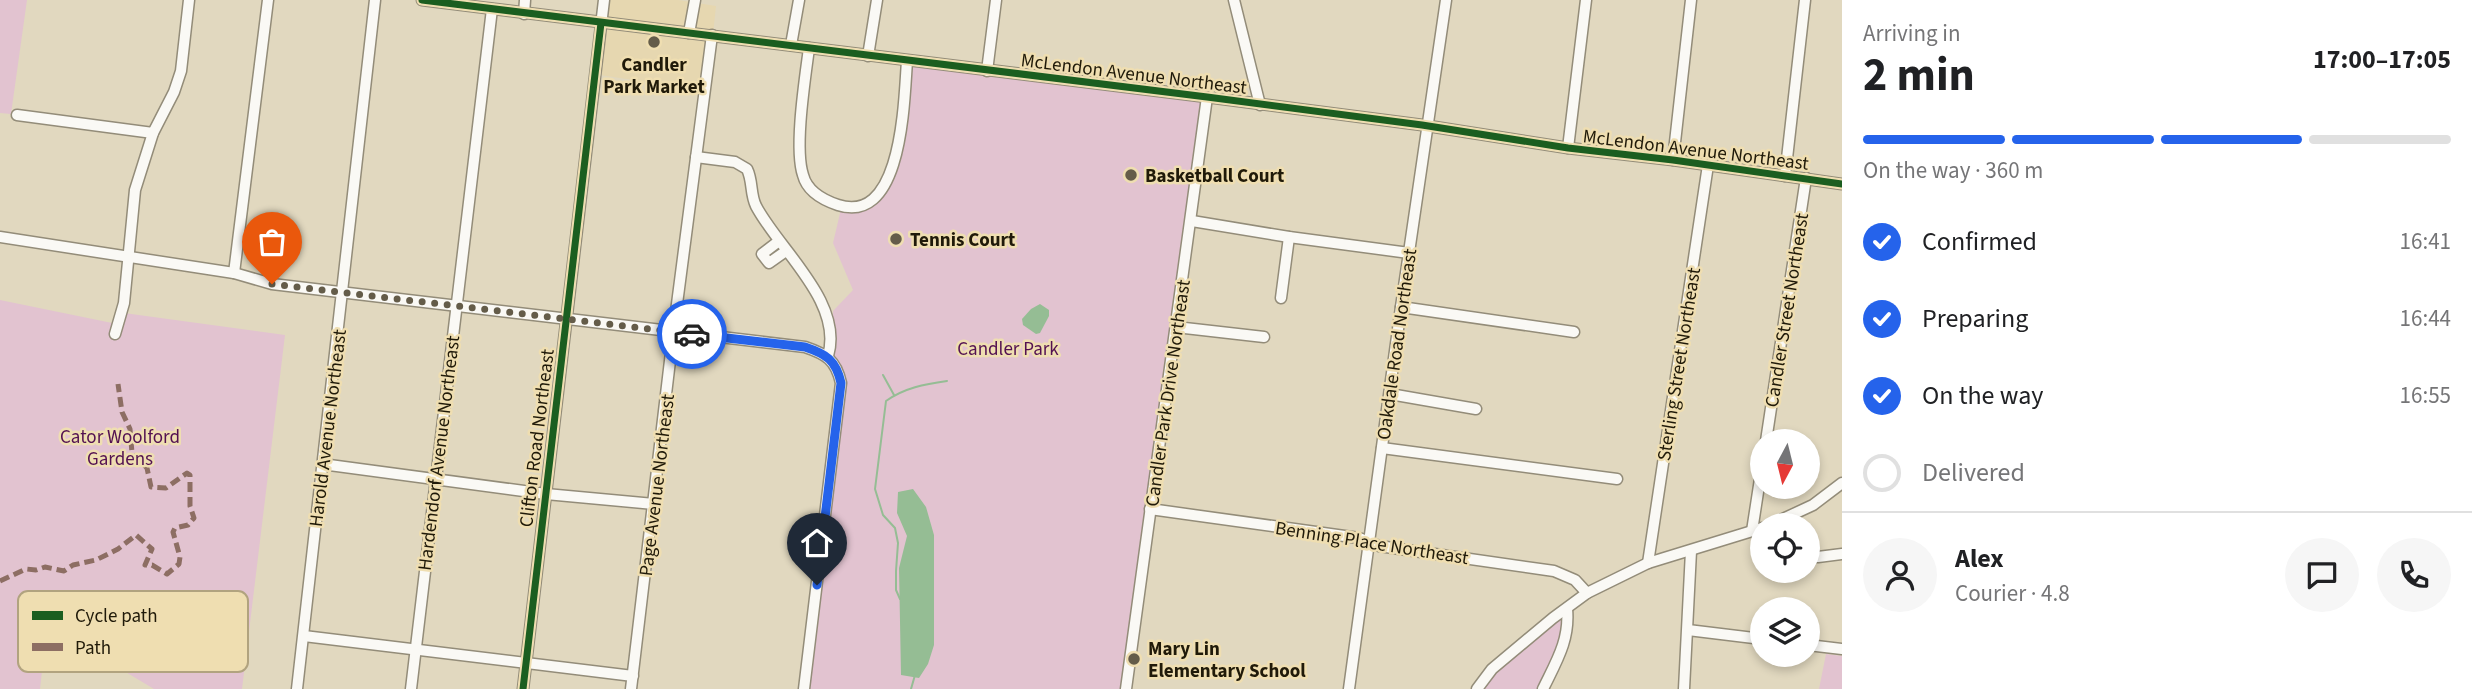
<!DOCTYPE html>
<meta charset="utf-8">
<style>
:root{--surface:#fff;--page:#f6f6f6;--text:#202124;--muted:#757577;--line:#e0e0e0;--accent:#2563eb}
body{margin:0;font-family:"Source Sans 3",sans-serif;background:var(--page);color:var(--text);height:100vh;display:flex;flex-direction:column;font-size:26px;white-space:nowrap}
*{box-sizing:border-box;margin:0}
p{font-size:23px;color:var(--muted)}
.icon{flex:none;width:38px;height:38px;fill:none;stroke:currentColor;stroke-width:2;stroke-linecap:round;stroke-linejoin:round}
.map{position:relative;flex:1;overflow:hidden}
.side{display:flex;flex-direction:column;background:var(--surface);width:630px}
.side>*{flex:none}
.needle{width:46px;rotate:187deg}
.tools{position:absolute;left:1750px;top:429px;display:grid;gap:14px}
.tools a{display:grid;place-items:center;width:70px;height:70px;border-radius:50%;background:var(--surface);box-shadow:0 4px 10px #0003;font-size:35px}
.pin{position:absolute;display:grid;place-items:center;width:60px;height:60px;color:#fff;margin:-72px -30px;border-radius:50% 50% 50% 0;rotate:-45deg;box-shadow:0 0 7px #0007}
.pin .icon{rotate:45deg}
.courier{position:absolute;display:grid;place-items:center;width:70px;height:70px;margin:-35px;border:5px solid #2563eb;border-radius:50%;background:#fff;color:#222;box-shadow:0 2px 9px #0007}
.summary em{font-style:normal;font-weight:700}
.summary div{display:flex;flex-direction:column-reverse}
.summary{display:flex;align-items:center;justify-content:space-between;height:119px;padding:0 21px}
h1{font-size:46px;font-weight:700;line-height:52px}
.bar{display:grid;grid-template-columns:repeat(4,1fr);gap:10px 7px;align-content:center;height:84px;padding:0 21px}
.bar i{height:9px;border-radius:5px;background:var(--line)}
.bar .current{background:var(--accent)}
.bar p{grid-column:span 4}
.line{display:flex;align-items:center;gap:18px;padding:0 21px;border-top:2px solid var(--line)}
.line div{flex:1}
.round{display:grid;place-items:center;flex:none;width:74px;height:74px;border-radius:37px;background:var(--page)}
ol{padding:0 21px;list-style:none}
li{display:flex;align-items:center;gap:21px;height:77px}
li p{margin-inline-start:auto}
li .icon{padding:7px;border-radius:50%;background:var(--accent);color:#fff;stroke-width:4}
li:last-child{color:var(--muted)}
li i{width:38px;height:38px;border:4px solid var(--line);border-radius:50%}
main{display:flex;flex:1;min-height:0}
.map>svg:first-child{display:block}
.built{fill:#e6d7b0}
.green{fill:#e2c3d0}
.water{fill:#95bd94}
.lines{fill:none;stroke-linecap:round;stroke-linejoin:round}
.stream{stroke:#95bd94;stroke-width:2}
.minor-casing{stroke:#938c79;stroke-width:13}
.minor{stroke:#faf9f5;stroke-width:10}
.quiet{stroke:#8d6e63;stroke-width:5;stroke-dasharray:10 5;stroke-linecap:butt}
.cycleway-casing{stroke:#efdeb1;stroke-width:11}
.cycleway{stroke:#1b5e20;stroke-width:7}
.done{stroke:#645c49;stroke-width:7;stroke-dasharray:0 12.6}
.route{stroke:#2563eb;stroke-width:9}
.poi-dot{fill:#645c49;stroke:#efdeb1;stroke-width:2.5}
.labels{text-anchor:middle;stroke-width:5;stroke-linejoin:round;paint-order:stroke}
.poi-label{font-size:19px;font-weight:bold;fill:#201a09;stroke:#efdeb1;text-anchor:start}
.street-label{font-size:19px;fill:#201a09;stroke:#efdeb1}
.park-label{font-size:19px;fill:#531151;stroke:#efdeb1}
.key{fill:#efdeb1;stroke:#b1a37f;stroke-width:2}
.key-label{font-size:19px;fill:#201a09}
</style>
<main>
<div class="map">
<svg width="1842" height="689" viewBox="0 0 1842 689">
<rect width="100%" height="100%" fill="#e1d8bf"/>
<polygon class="built" points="607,0 678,0 716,6 707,91 600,75"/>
<g class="green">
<polygon points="0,0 27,0 11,114 0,113"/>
<polygon points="908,64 1209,100 1129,689 805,689 843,382 832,354 833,311 853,290 833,243 841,209 885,191"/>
<polygon points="0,300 122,325 124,313 285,335 242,689 154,689 64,635 54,634 42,671 40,689 0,689"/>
<polygon points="1561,618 1565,621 1562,639 1537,689 1482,689 1508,660"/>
<polygon points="1826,654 1842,656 1842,689 1819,689"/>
</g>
<g class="water">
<polygon points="1040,304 1049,310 1049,316 1040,333 1036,334 1023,325 1022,319 1031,309"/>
<polygon points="913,489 926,507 934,535 934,645 928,664 919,678 901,675 899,568 907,536 897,513 898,492"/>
</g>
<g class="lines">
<g class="stream">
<polyline points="883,375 894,395"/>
<path d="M900,599l-4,-9v-19l2,-28 -3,-15 -12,-13 -8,-26 11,-88c18,-13 39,-17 61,-20"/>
<polyline points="911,689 915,675"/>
</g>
<g class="minor-casing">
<g id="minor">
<polyline points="422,0 1207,97 1422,125 1568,148 1673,160 1842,184"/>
<polyline points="1234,0 1260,105"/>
<polyline points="524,14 525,0"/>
<polyline points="689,33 695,0"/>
<polyline points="791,45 799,0"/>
<path d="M809,48c-4,31 -15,100 -6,127 4,16 20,25 35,30 65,21 66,-106 69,-144"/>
<polyline points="868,56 877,0"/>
<polyline points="987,71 996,0"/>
<polyline points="17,115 153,133"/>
<polyline points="1568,148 1586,0"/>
<path d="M696,157l39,5 12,7c6,12 3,25 9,37 23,44 88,96 72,150"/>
<polyline points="1673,160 1691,0"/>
<polyline points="1785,176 1805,0"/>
<polyline points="1192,221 1289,237 1409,253"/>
<path d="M0,237l234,36 38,11 533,63c21,7 31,13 36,36l-37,306"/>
<polyline points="779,241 762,254 769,263 786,251"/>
<polyline points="234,273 268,0"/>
<polyline points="1281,298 1289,237"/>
<polyline points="1401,307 1574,332"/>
<polyline points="1176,327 1264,337"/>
<polyline points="115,334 124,303 135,190 153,133 174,92 181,71 189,0"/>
<polyline points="1390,394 1476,409"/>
<polyline points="1766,441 1806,178"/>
<polyline points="1382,448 1617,479"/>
<polyline points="322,464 546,494 654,504"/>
<polyline points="1150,509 1359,538 1379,546 1554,571 1575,580 1587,593"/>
<polyline points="1770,525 1813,505 1842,483"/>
<polyline points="1752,531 1762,466"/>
<polyline points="1808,554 1818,557 1842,554"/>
<polyline points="1648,563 1708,165"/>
<polyline points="1688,630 1762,639"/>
<polyline points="304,636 633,676"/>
<polyline points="1808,645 1842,649"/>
<polyline points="297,689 375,0"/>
<polyline points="411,689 492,9"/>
<polyline points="523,689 604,0"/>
<polyline points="631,689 674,327 712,35"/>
<polyline points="1126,689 1207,97"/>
<polyline points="1349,689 1401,307 1446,0"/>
<polyline points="1477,689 1492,669 1553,618 1587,593 1648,563 1762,528"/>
<path d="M1543,689c13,-27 27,-49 24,-80"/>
<polyline points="1684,689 1691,551"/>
</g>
</g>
<use href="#minor" class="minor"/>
<polyline class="quiet" points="0,581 26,569 36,570 45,567 64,571 73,565 96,560 118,549 136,535 152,549 145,565 152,565 167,574 179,564 180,557 173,532 175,528 188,525 194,518 190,506 190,475 187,473 166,488 151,487 147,468 132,453 130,429 122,412 118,384"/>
<g class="cycleway-casing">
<g id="cycleway">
<polyline points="422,0 1207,97 1422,125 1568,148 1673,160 1842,184"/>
<polyline points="523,689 601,23"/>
</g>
</g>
<use href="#cycleway" class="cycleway"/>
</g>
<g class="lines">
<polyline class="done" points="272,284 692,334"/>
<path class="route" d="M692,334l113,13c21,7 31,13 36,36l-24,202"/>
</g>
<g class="poi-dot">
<circle cx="654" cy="42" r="7"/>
<circle cx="1131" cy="175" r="7"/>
<circle cx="896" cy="239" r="7"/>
<circle cx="1134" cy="659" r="7"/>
</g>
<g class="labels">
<g class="poi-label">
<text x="654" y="71" text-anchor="middle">Candler<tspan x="654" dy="22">Park Market</tspan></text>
<text x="1145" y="182">Basketball Court</text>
<text x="910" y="246">Tennis Court</text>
<text x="1148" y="655">Mary Lin<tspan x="1148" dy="22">Elementary School</tspan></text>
</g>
<g class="street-label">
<text transform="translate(1134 73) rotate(7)" y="7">McLendon Avenue Northeast</text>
<text transform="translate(1696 149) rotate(7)" y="7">McLendon Avenue Northeast</text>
<text transform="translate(1786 310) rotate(-81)" y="7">Candler Street Northeast</text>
<text transform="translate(1396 344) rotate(-82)" y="7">Oakdale Road Northeast</text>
<text transform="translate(1678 364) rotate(-81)" y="7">Sterling Street Northeast</text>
<text transform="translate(1167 393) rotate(-82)" y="7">Candler Park Drive Northeast</text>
<text transform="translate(327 428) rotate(-83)" y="7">Harold Avenue Northeast</text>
<text transform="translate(536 438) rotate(-83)" y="7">Clifton Road Northeast</text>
<text transform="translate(438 453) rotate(-83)" y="7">Hardendorf Avenue Northeast</text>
<text transform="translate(656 485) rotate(-83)" y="7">Page Avenue Northeast</text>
<text transform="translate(1372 542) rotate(9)" y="7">Benning Place Northeast</text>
</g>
<g class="park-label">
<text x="1008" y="355">Candler Park</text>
<text x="120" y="443">Cator Woolford<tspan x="120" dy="22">Gardens</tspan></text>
</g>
</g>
<rect x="18" y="591" width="230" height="81" rx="10" class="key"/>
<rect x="32" y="611" width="31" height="9" fill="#1b5e20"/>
<rect x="32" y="643" width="31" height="8" fill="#8d6e63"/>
<g class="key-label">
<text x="75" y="622">Cycle path</text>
<text x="75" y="654">Path</text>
</g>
</svg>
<div class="tools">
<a><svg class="needle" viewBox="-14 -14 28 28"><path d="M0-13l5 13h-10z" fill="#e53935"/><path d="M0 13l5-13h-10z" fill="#757577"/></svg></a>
<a><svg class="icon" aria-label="locate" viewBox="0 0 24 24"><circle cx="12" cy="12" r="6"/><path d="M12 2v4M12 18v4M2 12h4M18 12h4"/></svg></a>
<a><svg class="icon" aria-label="layers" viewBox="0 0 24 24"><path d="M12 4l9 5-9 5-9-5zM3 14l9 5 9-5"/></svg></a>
</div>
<div class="pin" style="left:272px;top:284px;background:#ea580c"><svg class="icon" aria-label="bag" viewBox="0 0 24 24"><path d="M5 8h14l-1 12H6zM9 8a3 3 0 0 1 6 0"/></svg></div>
<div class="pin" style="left:817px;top:585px;background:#1f2937"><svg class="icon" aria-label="home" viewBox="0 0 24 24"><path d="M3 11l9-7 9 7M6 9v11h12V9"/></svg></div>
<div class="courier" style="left:692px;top:334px"><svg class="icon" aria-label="car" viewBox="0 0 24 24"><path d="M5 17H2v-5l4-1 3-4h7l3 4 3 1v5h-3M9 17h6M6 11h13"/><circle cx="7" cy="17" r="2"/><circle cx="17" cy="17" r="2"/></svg></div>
</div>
<section class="side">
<div class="summary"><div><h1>2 min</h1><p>Arriving in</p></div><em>17:00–17:05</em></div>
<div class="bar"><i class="current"></i><i class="current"></i><i class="current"></i><i></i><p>On the way · 360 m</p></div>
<ol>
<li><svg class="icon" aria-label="check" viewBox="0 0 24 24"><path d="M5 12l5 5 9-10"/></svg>Confirmed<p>16:41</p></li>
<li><svg class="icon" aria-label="check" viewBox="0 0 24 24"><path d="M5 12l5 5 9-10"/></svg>Preparing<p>16:44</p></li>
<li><svg class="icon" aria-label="check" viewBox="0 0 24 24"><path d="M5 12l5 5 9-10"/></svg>On the way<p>16:55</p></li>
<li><i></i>Delivered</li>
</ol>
<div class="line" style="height:126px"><a class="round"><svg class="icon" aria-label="person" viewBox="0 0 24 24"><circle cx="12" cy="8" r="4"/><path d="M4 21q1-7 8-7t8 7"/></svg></a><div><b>Alex</b><p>Courier · 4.8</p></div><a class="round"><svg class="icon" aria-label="chat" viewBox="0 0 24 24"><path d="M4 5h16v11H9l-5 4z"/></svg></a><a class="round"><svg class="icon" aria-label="phone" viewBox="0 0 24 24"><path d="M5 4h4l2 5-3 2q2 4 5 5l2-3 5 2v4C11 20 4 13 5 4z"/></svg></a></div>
</section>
</main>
